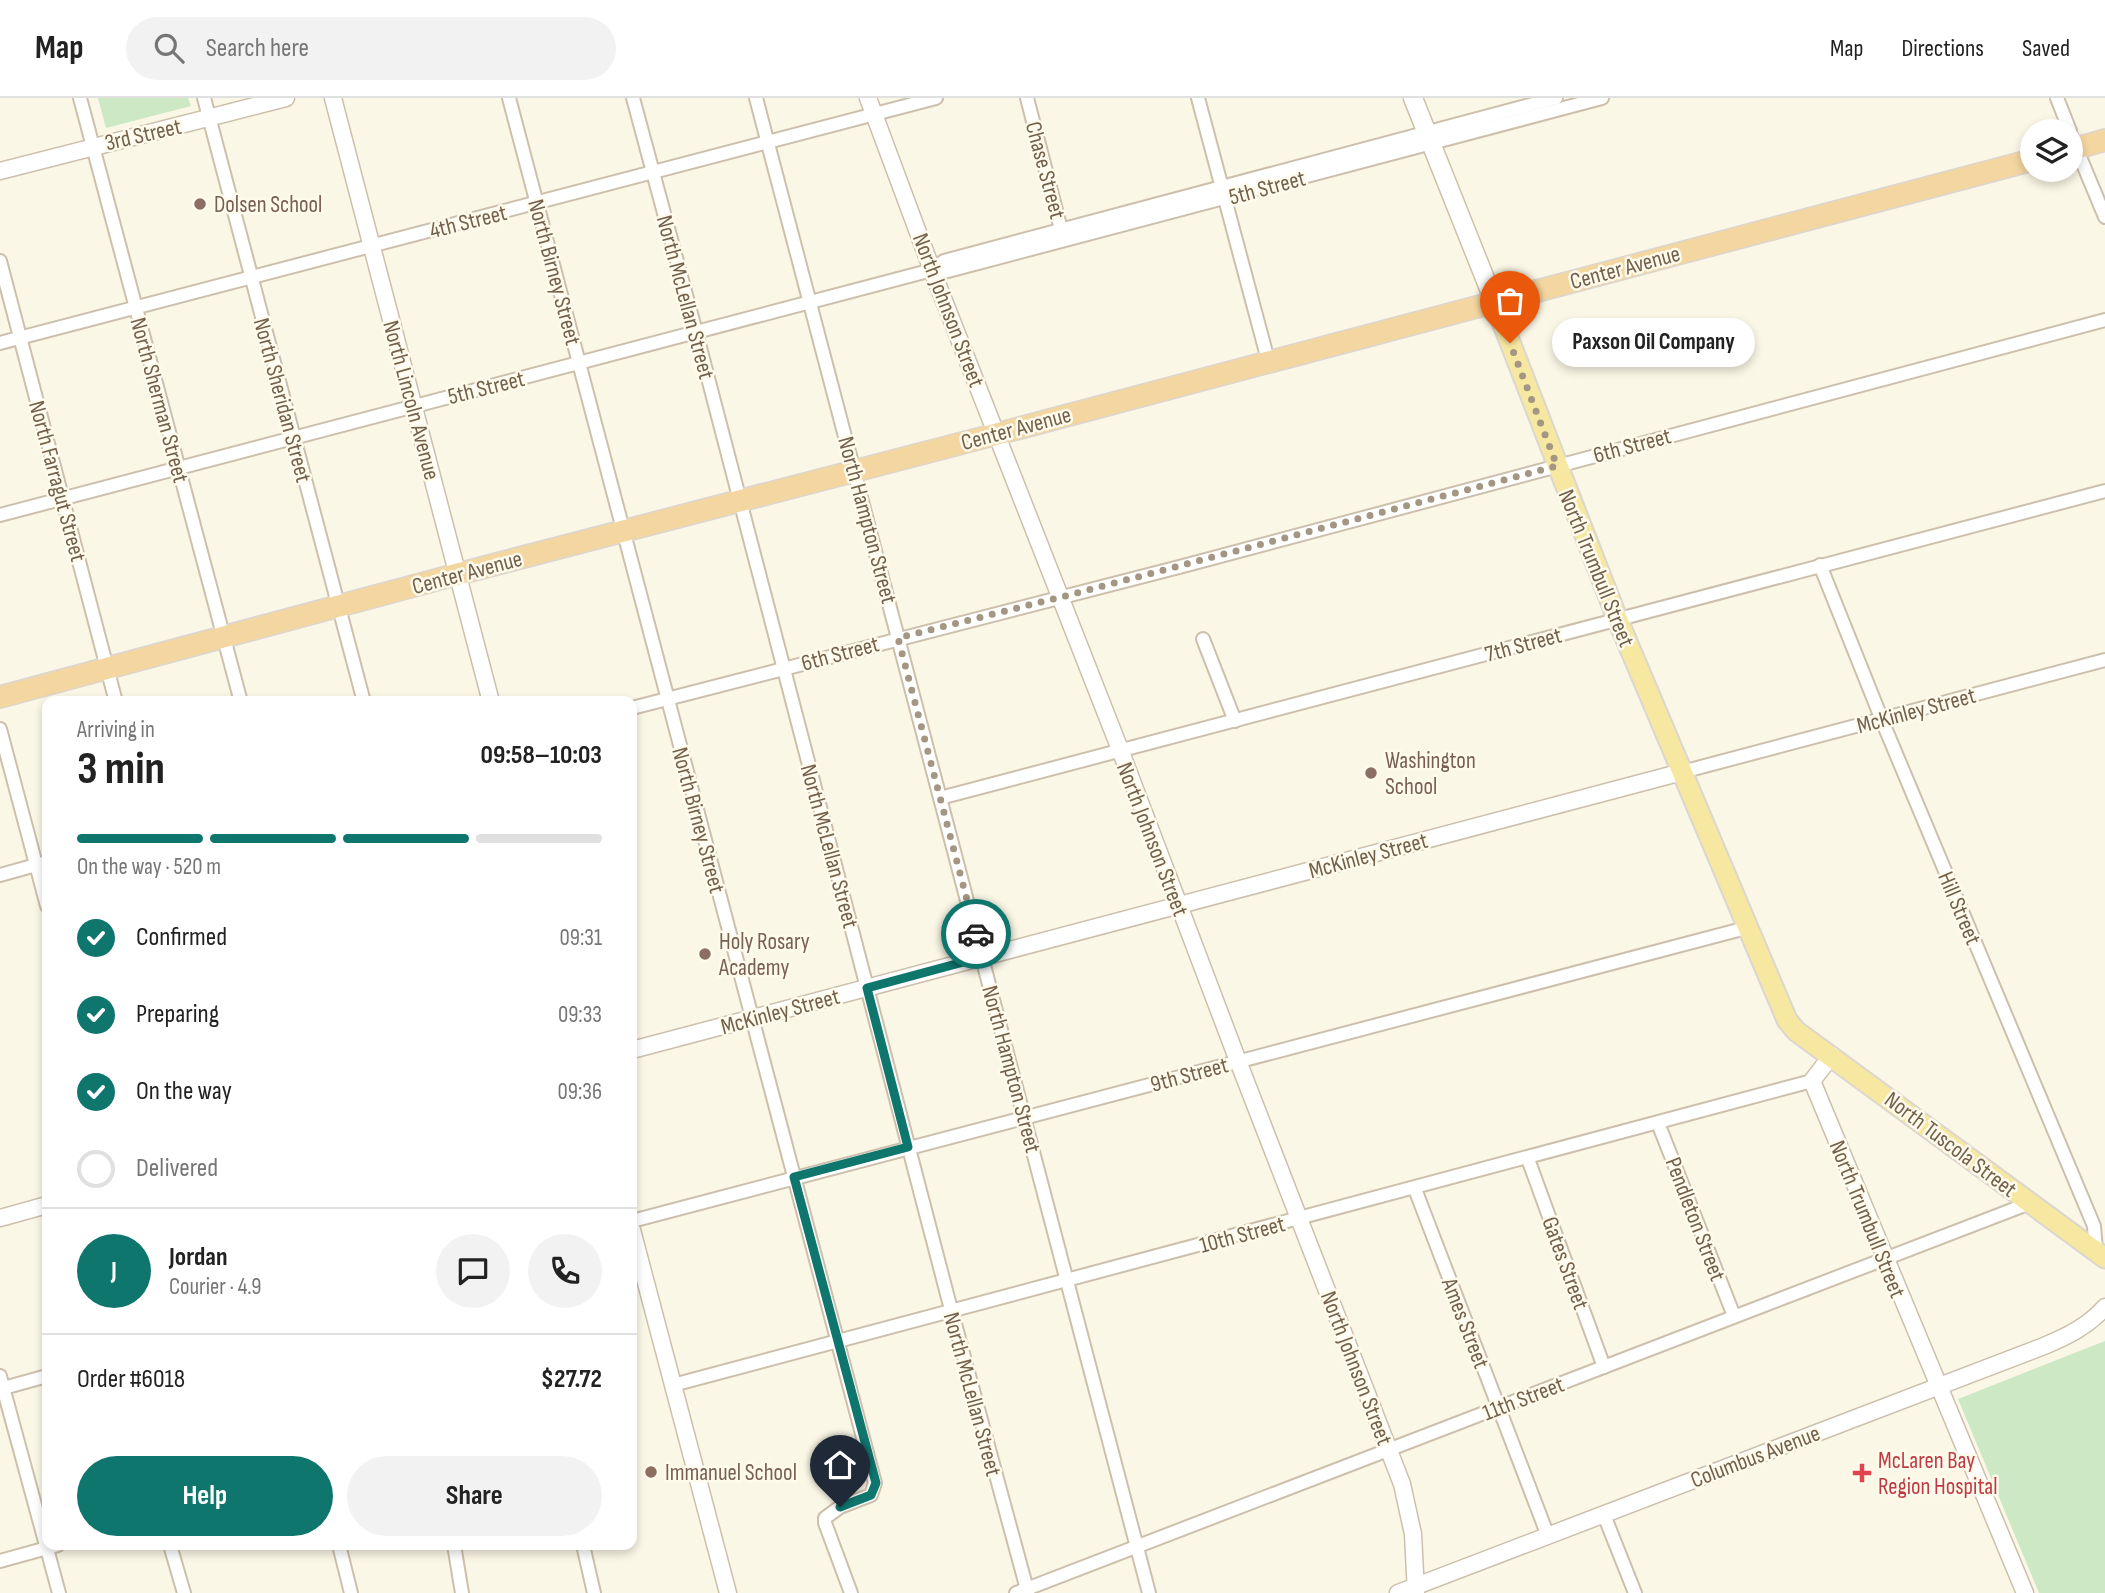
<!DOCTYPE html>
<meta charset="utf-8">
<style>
:root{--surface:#fff;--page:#f2f2f2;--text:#222;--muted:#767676;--line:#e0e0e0;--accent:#0f766e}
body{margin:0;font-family:"Sofia Sans Condensed",sans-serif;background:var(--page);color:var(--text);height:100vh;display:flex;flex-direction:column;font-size:26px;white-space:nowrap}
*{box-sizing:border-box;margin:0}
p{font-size:23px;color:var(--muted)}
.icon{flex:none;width:38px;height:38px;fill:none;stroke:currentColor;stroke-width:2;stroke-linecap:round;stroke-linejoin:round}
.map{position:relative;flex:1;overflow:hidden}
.side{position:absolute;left:42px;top:598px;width:595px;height:854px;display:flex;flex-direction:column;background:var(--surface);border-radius:14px;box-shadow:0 4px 10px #0003}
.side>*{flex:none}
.buttons{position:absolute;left:2020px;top:21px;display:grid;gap:14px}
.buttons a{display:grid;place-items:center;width:63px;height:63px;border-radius:50%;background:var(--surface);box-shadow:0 4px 10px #0003;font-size:35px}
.pin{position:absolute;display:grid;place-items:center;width:60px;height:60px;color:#fff;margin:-72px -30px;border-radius:50% 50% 50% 0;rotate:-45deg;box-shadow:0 0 7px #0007}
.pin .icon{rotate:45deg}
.courier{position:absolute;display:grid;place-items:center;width:70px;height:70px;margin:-35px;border:5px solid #0f766e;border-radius:50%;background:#fff;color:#222;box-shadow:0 2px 9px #0007}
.bubble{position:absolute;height:49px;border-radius:24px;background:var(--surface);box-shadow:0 4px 10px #0003;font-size:23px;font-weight:700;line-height:49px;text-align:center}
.head em{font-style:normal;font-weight:700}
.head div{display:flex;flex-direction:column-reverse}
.head{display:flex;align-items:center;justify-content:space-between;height:119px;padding:0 35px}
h1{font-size:46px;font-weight:700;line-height:52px}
.bar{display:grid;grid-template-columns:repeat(4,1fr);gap:10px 7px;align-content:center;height:84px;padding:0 35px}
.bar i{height:9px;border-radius:5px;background:var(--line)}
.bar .current{background:var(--accent)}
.bar p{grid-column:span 4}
.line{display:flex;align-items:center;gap:18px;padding:0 35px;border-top:2px solid var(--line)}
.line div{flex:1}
.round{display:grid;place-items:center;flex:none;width:74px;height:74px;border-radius:37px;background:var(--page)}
ol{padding:0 35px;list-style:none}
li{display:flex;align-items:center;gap:21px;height:77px}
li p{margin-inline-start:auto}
li .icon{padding:7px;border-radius:50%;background:var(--accent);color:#fff;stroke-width:4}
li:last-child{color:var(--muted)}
li i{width:38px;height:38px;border:4px solid var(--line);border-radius:50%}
.primary-button{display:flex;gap:14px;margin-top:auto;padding:14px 35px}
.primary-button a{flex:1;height:80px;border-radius:42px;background:var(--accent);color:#fff;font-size:28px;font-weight:700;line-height:80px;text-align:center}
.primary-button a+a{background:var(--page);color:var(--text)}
header{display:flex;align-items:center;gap:42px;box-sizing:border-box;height:98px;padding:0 35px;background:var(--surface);border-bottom:2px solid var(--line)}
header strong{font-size:33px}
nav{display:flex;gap:38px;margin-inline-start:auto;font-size:24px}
.search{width:490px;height:63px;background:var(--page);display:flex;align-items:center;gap:18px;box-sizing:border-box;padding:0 24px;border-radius:38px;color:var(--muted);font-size:26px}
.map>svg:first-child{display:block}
.green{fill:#cce8c5}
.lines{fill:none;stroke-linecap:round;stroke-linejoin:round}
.minor-casing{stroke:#ccc0ac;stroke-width:16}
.tertiary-casing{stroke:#ccc0ac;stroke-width:19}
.secondary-casing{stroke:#cfc1aa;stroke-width:21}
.primary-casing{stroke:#dbd6d0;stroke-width:23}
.trunk-casing{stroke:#dbd6d0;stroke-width:24}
.minor{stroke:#fff;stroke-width:12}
.tertiary{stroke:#fff;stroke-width:16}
.secondary{stroke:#fff;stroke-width:18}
.primary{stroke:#f6e7a1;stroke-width:19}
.trunk{stroke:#f4d6a0;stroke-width:21}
.done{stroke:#a39682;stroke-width:7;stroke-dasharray:0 12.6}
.route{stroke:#0f766e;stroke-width:9}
.education-dot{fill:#8d6e63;stroke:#fefaec;stroke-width:2.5}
.health-dot{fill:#e0444e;stroke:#fefaec;stroke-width:2.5}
.labels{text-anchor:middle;stroke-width:5;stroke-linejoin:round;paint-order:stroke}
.street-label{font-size:23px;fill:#73614c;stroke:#fefaec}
.education-label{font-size:23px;fill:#785e54;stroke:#fefaec;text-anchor:start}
.health-label{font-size:23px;fill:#be3a42;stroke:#fefaec;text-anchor:start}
</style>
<header>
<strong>Map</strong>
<div class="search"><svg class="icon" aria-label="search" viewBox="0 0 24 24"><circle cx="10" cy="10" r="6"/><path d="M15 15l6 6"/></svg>Search here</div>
<nav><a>Map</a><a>Directions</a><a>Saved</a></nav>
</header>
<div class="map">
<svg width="2105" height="1495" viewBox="0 0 2105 1495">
<rect width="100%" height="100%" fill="#fbf7e6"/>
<g class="green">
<polygon points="98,0 188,0 191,8 106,30"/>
<polygon points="2105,1243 2105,1495 2039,1495 1958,1301"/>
</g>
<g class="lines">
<g class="minor-casing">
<g id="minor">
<polyline points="80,0 241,604"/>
<polyline points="204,0 364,604"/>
<polyline points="509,0 875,1385 871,1397 840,1409 825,1420 825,1425 851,1495"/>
<polyline points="633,0 696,234 948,1200 1028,1495"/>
<polyline points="756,0 1149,1495"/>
<polyline points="1027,0 1063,139"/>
<polyline points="1198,0 1268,262"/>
<polyline points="2057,0 2070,33"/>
<polyline points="2070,35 2105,119"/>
<polyline points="0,163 116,604"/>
<polyline points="932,172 944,163 1556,0"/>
<polyline points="0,245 936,0"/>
<polyline points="0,417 932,172 948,173 1602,0"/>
<polyline points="1820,467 1886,632 2094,1128 2096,1152"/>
<polyline points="1203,541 1235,623"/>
<polyline points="632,610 1183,468 2105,222"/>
<polyline points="0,631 47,808"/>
<polyline points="1682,674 2105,562"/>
<polyline points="940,700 2105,393"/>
<polyline points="0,777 47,764"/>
<polyline points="1658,1025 1734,1218"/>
<polyline points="1528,1061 1604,1269"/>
<polyline points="1415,1091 1548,1438"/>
<polyline points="632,1123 1746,830"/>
<polyline points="0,1278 59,1495"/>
<polyline points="673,1287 1812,983"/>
<polyline points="0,1291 47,1278"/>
<polyline points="1604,1417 1635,1495"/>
<polyline points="170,1447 184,1495"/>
<polyline points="339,1447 351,1495"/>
<polyline points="454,1447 462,1495"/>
<polyline points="583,1447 594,1495"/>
<polyline points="0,1463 58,1447"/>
<polyline points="1016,1495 2030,1105"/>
</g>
</g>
<g class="tertiary-casing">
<g id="tertiary">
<polyline points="333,0 491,604"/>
<polyline points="868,0 932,172 1121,654 1238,963 1402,1386 1413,1436 1416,1495"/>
<polyline points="0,73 286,0"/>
<polyline points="632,952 1682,674"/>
<polyline points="1832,957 1812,983 2025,1495"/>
<polyline points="0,1120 47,1107"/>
<polyline points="632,1132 728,1495"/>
<path d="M1398,1495l646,-247c24,-10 44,-20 61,-39"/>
</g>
</g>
<g class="secondary-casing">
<polyline id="secondary" points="1413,0 1494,203"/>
</g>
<g class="primary-casing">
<polyline id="primary" points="1494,203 1617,520 1787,922 1796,933 2105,1160"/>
</g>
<g class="trunk-casing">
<g id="trunk">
<polyline points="2070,52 2105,42"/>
<polyline points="0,599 458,476 997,336 2032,62"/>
</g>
</g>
<use href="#minor" class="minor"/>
<use href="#tertiary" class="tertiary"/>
<use href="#secondary" class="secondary"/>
<use href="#primary" class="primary"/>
<use href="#trunk" class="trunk"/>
</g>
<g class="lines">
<polyline class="done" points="976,836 898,540 1073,496 1557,368 1510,245"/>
<polyline class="route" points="840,1409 871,1397 876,1385 794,1079 908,1049 867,890 982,859 976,836"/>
</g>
<g class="education-dot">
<circle cx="200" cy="106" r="7"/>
<circle cx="1371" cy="675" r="7"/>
<circle cx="705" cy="856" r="7"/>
<circle cx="651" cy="1374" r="7"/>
</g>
<path class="health-dot" d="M1858.5 1364.5h7v7h7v7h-7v7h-7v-7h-7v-7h7z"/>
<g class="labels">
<g class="street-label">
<text transform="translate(143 36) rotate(-13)" y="8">3rd Street</text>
<text transform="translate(1046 72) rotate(75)" y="8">Chase Street</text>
<text transform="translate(1267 89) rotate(-15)" y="8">5th Street</text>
<text transform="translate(468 123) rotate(-14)" y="8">4th Street</text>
<text transform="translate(1625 169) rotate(-15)" y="8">Center Avenue</text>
<text transform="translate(555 174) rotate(75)" y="8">North Birney Street</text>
<text transform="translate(686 199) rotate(75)" y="8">North McLellan Street</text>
<text transform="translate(949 212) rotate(69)" y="8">North Johnson Street</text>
<text transform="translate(486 289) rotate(-14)" y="8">5th Street</text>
<text transform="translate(160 302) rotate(75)" y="8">North Sherman Street</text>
<text transform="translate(283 302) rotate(75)" y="8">North Sheridan Street</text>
<text transform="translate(412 302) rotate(75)" y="8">North Lincoln Avenue</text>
<text transform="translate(1016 330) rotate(-15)" y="8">Center Avenue</text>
<text transform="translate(1632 347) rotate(-15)" y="8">6th Street</text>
<text transform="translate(58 383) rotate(75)" y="8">North Farragut Street</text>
<text transform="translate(868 422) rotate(75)" y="8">North Hampton Street</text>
<text transform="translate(1597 470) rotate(68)" y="8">North Trumbull Street</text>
<text transform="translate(467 474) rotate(-15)" y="8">Center Avenue</text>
<text transform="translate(1523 546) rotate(-15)" y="8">7th Street</text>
<text transform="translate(840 555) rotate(-15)" y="8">6th Street</text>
<text transform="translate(1916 612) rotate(-15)" y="8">McKinley Street</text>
<text transform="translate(699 722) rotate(75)" y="8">North Birney Street</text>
<text transform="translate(1153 741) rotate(69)" y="8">North Johnson Street</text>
<text transform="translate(830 748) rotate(75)" y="8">North McLellan Street</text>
<text transform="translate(1368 757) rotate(-15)" y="8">McKinley Street</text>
<text transform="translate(1960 810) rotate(67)" y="8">Hill Street</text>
<text transform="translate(780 913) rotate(-15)" y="8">McKinley Street</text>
<text transform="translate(1012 971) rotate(75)" y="8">North Hampton Street</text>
<text transform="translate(1189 976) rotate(-15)" y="8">9th Street</text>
<text transform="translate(1951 1046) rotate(37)" y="8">North Tuscola Street</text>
<text transform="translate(1696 1121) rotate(69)" y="8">Pendleton Street</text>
<text transform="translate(1868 1121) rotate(68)" y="8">North Trumbull Street</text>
<text transform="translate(1242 1136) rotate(-15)" y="8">10th Street</text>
<text transform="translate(1566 1165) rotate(70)" y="8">Gates Street</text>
<text transform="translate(1466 1225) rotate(69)" y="8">Ames Street</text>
<text transform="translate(1357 1270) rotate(69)" y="8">North Johnson Street</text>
<text transform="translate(973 1296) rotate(75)" y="8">North McLellan Street</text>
<text transform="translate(1523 1300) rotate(-21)" y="8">11th Street</text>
<text transform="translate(1755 1358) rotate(-21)" y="8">Columbus Avenue</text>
</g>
<g class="education-label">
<text x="214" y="114">Dolsen School</text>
<text x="1385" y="670">Washington<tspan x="1385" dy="26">School</tspan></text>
<text x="719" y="851">Holy Rosary<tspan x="719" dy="26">Academy</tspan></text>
<text x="665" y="1382">Immanuel School</text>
</g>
<g class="health-label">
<text x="1878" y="1370">McLaren Bay<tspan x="1878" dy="26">Region Hospital</tspan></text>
</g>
</g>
</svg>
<div class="buttons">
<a><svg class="icon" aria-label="layers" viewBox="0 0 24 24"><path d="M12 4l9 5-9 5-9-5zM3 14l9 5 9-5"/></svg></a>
</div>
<div class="pin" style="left:1510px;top:245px;background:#ea580c"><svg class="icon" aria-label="bag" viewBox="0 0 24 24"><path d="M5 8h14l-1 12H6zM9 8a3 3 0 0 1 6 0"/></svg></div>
<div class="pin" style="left:840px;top:1409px;background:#1f2937"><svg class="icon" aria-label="home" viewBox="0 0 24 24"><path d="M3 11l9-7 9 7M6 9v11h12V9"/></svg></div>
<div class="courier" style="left:976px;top:836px"><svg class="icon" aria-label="car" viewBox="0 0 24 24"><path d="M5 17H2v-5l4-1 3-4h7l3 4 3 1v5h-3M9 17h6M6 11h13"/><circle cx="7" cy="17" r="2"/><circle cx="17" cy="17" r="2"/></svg></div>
<div class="bubble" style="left:1552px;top:220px;width:203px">Paxson Oil Company</div>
<section class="side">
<div class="head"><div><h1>3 min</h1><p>Arriving in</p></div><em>09:58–10:03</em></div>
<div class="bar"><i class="current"></i><i class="current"></i><i class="current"></i><i></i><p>On the way · 520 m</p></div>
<ol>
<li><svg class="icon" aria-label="check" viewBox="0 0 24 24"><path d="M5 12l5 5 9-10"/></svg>Confirmed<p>09:31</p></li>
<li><svg class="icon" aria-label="check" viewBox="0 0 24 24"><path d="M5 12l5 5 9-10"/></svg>Preparing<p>09:33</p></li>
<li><svg class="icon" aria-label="check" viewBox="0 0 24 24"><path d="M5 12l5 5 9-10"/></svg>On the way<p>09:36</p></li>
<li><i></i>Delivered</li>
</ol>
<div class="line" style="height:126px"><b class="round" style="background:var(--accent);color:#fff">J</b><div><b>Jordan</b><p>Courier · 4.9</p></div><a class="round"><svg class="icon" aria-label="chat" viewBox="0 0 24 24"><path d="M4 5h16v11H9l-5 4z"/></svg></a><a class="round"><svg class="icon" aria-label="phone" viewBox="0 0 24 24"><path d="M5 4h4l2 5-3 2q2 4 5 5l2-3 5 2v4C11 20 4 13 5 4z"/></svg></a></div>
<div class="line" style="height:91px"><div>Order #6018</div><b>$27.72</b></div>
<div class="primary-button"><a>Help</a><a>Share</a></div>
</section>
</div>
